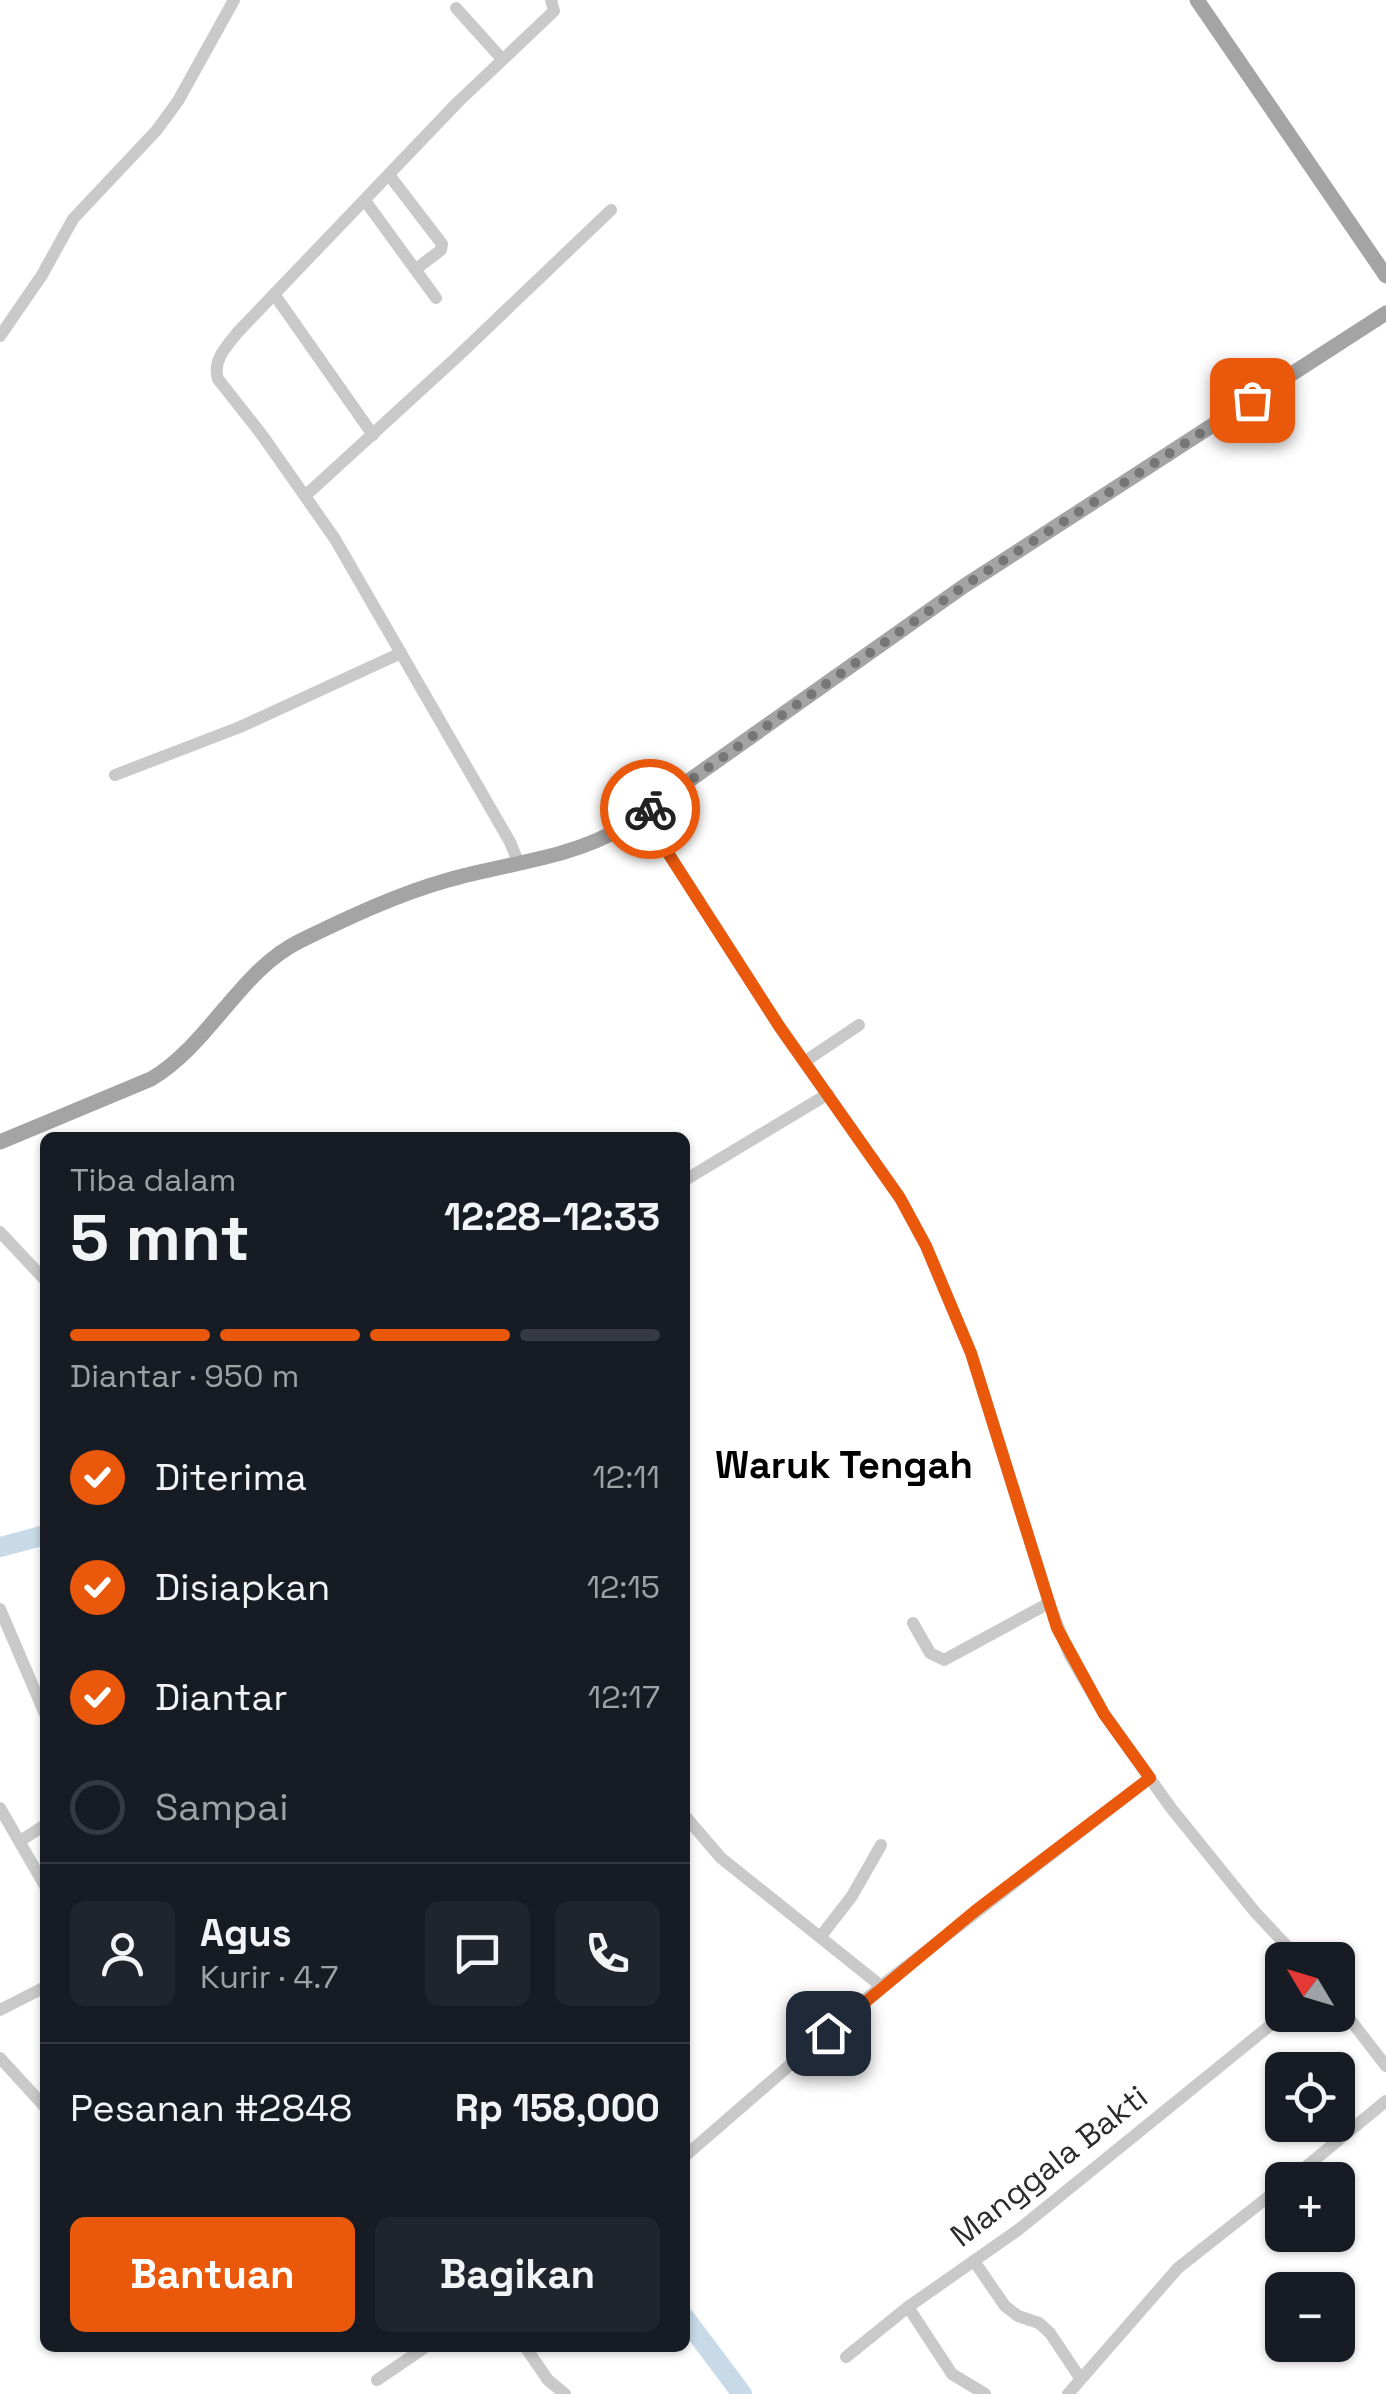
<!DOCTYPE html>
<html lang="id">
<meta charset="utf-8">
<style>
:root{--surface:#171b24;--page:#20242c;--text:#f1f3f6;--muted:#9ea1a6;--line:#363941;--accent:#ea580c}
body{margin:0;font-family:"Space Grotesk",sans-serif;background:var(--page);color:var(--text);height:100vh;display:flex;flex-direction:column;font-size:38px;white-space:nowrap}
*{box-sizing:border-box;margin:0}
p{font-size:32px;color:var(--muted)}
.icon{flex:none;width:55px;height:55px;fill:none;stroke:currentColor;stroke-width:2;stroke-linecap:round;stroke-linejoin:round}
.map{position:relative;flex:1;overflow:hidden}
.sheet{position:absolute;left:40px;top:1132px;width:650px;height:1220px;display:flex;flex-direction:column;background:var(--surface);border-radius:15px;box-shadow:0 2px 8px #0004}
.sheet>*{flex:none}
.needle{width:65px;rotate:308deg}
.fabs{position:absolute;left:1265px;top:1942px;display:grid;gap:20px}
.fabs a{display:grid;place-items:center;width:90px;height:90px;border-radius:15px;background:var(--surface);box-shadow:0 2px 8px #0004;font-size:50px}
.pin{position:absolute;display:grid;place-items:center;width:85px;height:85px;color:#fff;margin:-42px;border-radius:20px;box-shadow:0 5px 15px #0006}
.courier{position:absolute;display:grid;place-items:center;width:100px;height:100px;margin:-50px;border:8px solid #ea580c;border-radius:50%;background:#fff;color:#222;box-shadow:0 2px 12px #0007}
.summary em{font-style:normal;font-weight:700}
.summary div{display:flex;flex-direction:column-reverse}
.summary{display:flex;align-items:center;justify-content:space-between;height:170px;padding:0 30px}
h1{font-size:65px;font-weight:700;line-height:75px}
.bar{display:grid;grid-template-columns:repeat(4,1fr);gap:15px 10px;align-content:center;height:120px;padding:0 30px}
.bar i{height:12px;border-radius:8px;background:var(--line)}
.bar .current{background:var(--accent)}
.bar p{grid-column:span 4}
.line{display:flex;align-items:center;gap:25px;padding:0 30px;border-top:2px solid var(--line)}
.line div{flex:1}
.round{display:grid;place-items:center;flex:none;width:105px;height:105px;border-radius:15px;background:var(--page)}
ol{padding:0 30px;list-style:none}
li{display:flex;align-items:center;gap:30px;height:110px}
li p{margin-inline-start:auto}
li .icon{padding:10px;border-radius:50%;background:var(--accent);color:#fff;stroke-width:4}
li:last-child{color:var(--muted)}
li i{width:55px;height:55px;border:5px solid var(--line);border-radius:50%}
.action{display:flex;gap:20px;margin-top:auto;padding:20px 30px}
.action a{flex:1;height:115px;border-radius:15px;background:var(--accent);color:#fff;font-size:40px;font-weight:700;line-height:115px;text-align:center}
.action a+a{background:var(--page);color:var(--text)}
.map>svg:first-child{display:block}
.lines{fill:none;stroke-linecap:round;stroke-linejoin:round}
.river{stroke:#c8dae8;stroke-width:20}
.minor{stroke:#c9c9c9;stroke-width:12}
.major{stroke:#a4a4a4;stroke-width:15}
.done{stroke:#767676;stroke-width:10;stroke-dasharray:0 18}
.route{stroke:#ea580c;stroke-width:12}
.labels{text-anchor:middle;stroke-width:10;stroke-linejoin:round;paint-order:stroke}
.street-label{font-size:32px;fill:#2c2c2c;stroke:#fff}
.quarter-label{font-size:38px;font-weight:bold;fill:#000;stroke:#fff}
</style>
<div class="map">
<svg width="1386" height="2394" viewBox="0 0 1386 2394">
<rect width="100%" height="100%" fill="#fff"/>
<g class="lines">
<g class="river">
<polyline points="0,1547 45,1535"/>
<polyline points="685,2318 742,2394"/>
</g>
<g class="minor">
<polyline points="456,8 502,59"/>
<polyline points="389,175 442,244 441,250 416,269"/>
<polyline points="366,202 436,298"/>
<polyline points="274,294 373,435"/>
<polyline points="0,336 42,275 73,219 156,131 178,101 234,0"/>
<polyline points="305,496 458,356 611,210"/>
<polyline points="115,775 240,727 401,653"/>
<polyline points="643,814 779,1026 900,1198 926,1246 971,1353 1049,1603 1069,1654 1104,1714 1171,1808 1255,1912 1300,1960"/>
<path d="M519,864l-9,-22 -175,-303 -73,-104 -44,-56c-6,-19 9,-33 20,-47l219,-229 97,-92 -3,-11"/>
<polyline points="804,1062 859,1025"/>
<polyline points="685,1180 828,1094"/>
<polyline points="0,1232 45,1280"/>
<polyline points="0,1609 45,1714"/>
<polyline points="913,1623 930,1653 944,1660 1049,1603"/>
<polyline points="0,1808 45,1886"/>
<polyline points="685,1816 721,1858 881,1986"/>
<polyline points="20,1841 45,1825"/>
<polyline points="821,1936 852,1896 881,1845"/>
<polyline points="1338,2004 1386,2066"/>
<polyline points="0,2010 45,1987"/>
<polyline points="0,2058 45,2107"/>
<polyline points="685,2156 881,1986 1150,1778"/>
<polyline points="1290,2180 1386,2101"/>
<polyline points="974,2261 1005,2306 1018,2316 1039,2323 1050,2333 1080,2378"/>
<polyline points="908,2307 952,2374 985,2394"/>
<polyline points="526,2348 548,2380 565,2394"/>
<polyline points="846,2357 908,2307 1018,2230 1283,2015"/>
<polyline points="377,2380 424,2348"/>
<polyline points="1068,2394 1178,2268 1282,2186"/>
</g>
<g class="major">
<polyline points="1197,0 1386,276"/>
<path d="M0,1142l151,-63c60,-36 88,-108 149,-138 47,-23 98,-47 148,-61 59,-17 120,-21 174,-52l342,-242 422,-273"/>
</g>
</g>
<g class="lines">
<polyline class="done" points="650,809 964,586 1252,400"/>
<polyline class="route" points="650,809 643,814 779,1026 900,1198 926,1246 971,1353 1057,1628 1104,1714 1150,1778 975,1911 828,2033"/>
</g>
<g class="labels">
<g class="street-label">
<text transform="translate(1049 2166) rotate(-38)" y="11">Manggala Bakti</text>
</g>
<g class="quarter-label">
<text x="844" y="1478">Waruk Tengah</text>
</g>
</g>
</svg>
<div class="fabs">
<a><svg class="needle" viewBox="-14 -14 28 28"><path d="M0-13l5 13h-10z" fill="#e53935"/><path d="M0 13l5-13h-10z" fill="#9ea1a6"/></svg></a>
<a><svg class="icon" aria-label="locate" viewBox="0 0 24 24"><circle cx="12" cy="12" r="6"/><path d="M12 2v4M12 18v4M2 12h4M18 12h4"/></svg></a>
<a>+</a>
<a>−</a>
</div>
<div class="pin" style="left:1252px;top:400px;background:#ea580c"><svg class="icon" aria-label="bag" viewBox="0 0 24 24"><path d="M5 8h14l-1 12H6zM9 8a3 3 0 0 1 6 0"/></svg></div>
<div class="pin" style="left:828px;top:2033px;background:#1f2937"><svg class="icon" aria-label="home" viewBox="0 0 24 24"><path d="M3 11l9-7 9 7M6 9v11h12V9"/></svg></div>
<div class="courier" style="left:650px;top:809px"><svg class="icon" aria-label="bike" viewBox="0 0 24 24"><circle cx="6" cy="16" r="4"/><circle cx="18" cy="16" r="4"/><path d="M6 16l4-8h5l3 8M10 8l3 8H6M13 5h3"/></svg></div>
<section class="sheet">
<div class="summary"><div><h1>5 mnt</h1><p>Tiba dalam</p></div><em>12:28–12:33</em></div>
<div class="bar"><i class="current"></i><i class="current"></i><i class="current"></i><i></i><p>Diantar · 950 m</p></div>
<ol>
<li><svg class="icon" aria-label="check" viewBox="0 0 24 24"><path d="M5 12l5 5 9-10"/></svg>Diterima<p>12:11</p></li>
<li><svg class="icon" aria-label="check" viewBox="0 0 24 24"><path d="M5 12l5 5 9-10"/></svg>Disiapkan<p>12:15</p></li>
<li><svg class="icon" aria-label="check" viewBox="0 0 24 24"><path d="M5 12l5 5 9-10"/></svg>Diantar<p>12:17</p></li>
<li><i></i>Sampai</li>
</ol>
<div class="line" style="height:180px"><a class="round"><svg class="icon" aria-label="person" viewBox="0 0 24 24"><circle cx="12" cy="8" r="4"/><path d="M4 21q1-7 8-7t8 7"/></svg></a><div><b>Agus</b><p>Kurir · 4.7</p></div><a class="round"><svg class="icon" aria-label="chat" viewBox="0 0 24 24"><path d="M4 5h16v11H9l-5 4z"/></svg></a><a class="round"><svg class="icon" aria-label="phone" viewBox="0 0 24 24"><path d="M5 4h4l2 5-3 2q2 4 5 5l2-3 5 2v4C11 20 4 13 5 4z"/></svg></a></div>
<div class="line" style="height:130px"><div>Pesanan #2848</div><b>Rp 158,000</b></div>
<div class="action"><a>Bantuan</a><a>Bagikan</a></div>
</section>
</div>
